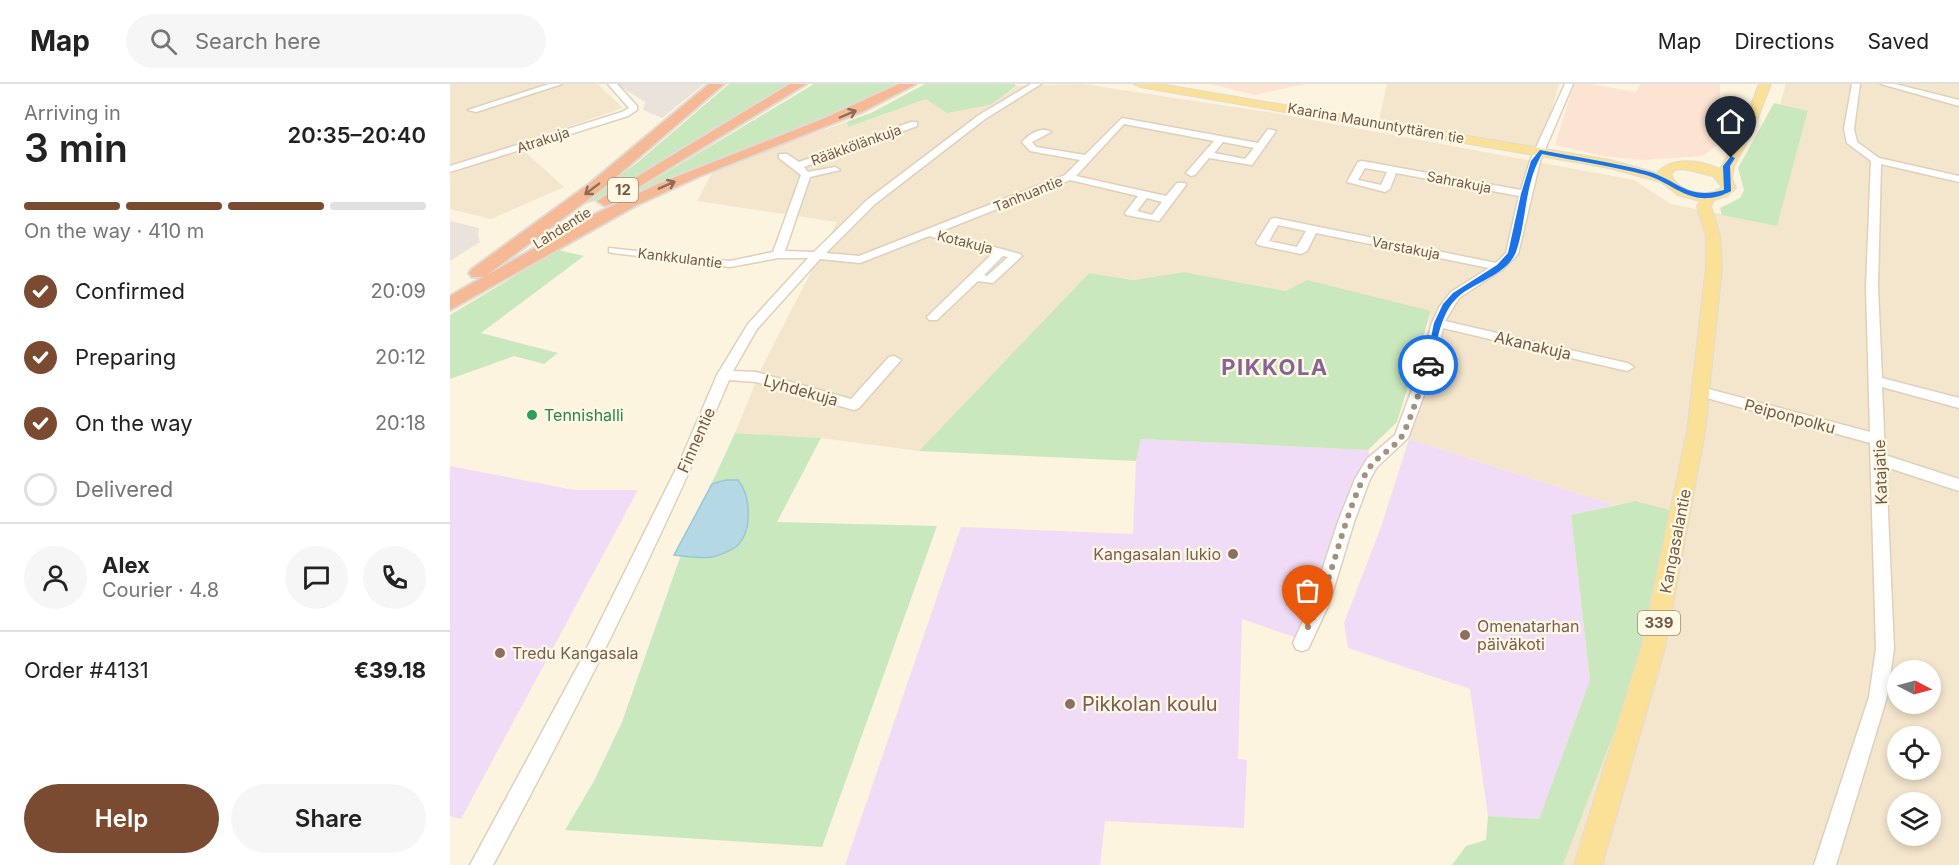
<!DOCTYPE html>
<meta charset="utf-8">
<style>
:root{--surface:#fff;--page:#f6f6f6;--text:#222;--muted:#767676;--line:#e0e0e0;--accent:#7a4a31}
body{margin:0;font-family:Inter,sans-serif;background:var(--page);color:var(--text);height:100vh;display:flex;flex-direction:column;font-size:22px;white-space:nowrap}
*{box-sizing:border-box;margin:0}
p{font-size:20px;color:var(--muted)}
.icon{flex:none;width:33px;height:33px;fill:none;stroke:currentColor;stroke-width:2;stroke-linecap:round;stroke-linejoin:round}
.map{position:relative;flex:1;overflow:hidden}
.sheet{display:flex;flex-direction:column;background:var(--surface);width:450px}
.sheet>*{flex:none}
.needle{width:39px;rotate:96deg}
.controls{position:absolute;left:1437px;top:576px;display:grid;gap:12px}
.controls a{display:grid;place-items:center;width:54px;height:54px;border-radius:50%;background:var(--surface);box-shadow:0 3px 9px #0003;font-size:30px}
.pin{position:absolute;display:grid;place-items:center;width:51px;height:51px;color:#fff;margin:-62px -26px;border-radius:50% 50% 50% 0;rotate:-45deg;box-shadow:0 0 6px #0007}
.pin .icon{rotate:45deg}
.courier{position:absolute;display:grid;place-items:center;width:60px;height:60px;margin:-30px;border:4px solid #1a73e8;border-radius:50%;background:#fff;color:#222;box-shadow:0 2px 8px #0007}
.head em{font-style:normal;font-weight:600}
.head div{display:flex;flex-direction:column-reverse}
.head{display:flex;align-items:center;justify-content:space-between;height:102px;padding:0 24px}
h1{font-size:39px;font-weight:600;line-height:45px}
.bar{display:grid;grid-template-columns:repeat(4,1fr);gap:9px 6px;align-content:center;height:72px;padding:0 24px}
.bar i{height:8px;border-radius:4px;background:var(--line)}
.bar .on{background:var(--accent)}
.bar p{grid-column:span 4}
.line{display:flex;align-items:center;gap:15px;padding:0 24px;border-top:2px solid var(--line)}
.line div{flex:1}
.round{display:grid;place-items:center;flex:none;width:63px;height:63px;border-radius:32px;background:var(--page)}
ol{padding:0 24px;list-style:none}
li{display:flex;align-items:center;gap:18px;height:66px}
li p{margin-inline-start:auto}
li .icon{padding:6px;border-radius:50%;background:var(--accent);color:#fff;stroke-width:4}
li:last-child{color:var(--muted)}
li i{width:33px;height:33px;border:3px solid var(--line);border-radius:50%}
.cta{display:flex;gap:12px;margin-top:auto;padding:12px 24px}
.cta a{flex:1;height:69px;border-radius:36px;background:var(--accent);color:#fff;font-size:24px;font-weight:600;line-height:69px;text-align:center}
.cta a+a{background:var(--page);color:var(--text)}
header{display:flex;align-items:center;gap:36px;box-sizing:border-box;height:84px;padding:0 30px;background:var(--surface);border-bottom:2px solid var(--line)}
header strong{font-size:28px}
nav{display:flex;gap:33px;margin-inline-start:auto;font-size:21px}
.search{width:420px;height:54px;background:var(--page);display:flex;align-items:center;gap:15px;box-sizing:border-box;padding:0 21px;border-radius:33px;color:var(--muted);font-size:22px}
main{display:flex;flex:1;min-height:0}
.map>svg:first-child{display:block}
.residential{fill:#f3e6cd;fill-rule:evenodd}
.commercial{fill:#fce3d2}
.industrial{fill:#eae3db}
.education{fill:#f0dcf7}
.green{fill:#cae8be}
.water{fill:#b4d8e4;stroke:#9bc6d6;stroke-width:1.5}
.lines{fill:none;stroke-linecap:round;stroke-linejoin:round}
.minor-casing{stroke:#dfd0bb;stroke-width:3}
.major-casing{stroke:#e0dbd7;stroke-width:2}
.highway-casing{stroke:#e0dbd7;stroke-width:4}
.minor{fill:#fff;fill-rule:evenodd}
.major{fill:#fae197;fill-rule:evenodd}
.highway{fill:#f6b995;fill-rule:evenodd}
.oneway{stroke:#8c6e57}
.route{fill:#1a73e8}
.done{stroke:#a2917c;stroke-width:6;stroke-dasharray:0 10.8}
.leisure-dot{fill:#2e9e5b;stroke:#fff8e4;stroke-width:2}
.education-dot{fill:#8d6e63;stroke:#fff8e4;stroke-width:2}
.labels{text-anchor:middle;stroke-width:4.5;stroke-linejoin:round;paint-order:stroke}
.far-street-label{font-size:14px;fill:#715b47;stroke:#fff8e4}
.shield{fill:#fff8e4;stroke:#9c8a76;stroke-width:1.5}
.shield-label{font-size:15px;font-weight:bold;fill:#715b47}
.street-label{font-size:16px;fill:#715b47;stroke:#fff8e4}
.leisure-label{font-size:16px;fill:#27864d;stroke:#fff8e4;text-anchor:start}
.education-label{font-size:16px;fill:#785e54;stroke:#fff8e4;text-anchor:start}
.near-education-label{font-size:20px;fill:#785e54;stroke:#fff8e4;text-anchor:start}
.district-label{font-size:22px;font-weight:bold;letter-spacing:1.5px;fill:#896395;stroke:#fff8e4}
</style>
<header>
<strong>Map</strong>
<div class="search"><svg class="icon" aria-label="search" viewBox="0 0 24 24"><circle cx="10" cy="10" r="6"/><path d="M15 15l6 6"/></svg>Search here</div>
<nav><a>Map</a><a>Directions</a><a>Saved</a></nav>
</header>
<main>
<section class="sheet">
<div class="head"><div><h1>3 min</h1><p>Arriving in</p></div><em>20:35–20:40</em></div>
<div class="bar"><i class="on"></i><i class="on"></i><i class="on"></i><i></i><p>On the way · 410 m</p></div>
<ol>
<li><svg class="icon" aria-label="check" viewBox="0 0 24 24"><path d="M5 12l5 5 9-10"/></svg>Confirmed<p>20:09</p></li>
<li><svg class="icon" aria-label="check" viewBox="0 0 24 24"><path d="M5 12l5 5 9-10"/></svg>Preparing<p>20:12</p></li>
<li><svg class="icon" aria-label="check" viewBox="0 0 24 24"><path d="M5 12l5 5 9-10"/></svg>On the way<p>20:18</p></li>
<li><i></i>Delivered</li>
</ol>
<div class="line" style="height:108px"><a class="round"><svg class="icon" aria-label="person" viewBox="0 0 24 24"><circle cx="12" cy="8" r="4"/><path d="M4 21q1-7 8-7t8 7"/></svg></a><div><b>Alex</b><p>Courier · 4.8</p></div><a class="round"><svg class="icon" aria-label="chat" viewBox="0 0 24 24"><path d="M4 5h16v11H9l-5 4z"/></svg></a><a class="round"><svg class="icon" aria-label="phone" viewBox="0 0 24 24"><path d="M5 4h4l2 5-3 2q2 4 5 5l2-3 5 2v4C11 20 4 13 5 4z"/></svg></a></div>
<div class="line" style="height:78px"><div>Order #4131</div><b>€39.18</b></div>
<div class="cta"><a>Help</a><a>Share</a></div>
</section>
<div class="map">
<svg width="1509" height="781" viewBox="0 0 1509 781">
<rect width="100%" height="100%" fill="#fcf4df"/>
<g class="residential">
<polygon points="0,0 148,0 173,24 0,83"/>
<path d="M633,0l197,30 354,66 37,24 106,21 31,-113 -28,-7 6,-21h173v781h-396l84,-217 -12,-147 -21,4 -205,-66 22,-128 -145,-20 -102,-19 -51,8 -44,-7 -170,178 -98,-13 -86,-5 28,-68 74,-143 -140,-21 17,-32 132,-47 4,5 76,-28 85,-8 5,-5zM1448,586h32v34h-32zM1448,652h32v34h-32zM1448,718h32v34h-32z"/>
<polygon points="937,0 1109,0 1090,68 928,41"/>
<polygon points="73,66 114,103 41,135 0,125 0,90"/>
</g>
<g class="commercial">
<polygon points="761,0 855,0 804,11"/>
<polygon points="1124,0 1141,0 1186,8 1190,0 1270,0 1270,23 1293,27 1271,59 1252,72 1192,76 1154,72 1105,61"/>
</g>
<g class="industrial">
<polygon points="166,0 254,0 212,34 193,26 195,18"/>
<polygon points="0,137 29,144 28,151 30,158 0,177"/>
</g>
<g class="education">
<polygon points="691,355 918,366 922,379 853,556 792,535 788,675 797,676 794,744 655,737 650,781 395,781 511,443 683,450 686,377"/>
<polygon points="959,355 1164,421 1121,431 1140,596 1089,735 1038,732 1020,605 898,564 894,539 931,443"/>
<polygon points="0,382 124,406 188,406 11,735 0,732"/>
</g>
<g class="green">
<polygon points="279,0 339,0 144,117 131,121 188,78"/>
<polygon points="364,0 449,0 401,24 217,95 142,133"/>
<polygon points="475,0 564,0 566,2 540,21 497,29 476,15 399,43 396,38 421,29"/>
<polygon points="1324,19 1358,27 1327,142 1272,131 1270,124 1290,114 1294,106 1288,84"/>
<polygon points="108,166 134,172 31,249 108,269 94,280 64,272 0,295 0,231"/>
<polygon points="734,188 836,207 857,196 981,227 947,338 918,366 691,355 686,377 469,367 639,189 683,196"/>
<polygon points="285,349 371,354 327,438 487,442 372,763 115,746 144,697 172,638 239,448"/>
<polygon points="1185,417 1219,426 1197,564 1113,781 1002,781 1016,762 1036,756 1038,732 1089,735 1140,596 1121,431"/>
</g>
<path class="water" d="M276,396h12c13,16 15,50 -1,66 -5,4 -15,8 -21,10 -12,4 -30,0 -42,-1l38,-71z"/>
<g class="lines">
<g class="minor-casing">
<g id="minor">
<polygon points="99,0 112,0 26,28 18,26"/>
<polygon points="158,0 167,0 187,22 187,26 178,32 0,88 0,82 172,28 179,24"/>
<path d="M581,0h10l-56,35 -110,85 -49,49 33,3 206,-81 15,-15 -50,-9 -8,-9c7,-8 20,-16 29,-10l-19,10 4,5 49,8 37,-37 136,25 10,-14 8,2 -24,34 -43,-7 -14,17 -4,1 -5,-3 28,-32 -90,-17 -48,52 90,20 11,-13h8l1,2 -27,36 -33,-6 -1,-2 13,-17 -68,-16 -131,52 81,22 2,2 -29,27 -15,-2 -41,39h-8l-2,-3 66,-64 -64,-17 -69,27 -40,-4 -63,70 -24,42 23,1 95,27 38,-42 5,-1 7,4 -42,48 -5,2 -98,-28 -27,-2c-70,166 -151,327 -236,485h-23l110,-203 101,-203 36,-84 31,-51 60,-66h-30l-48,9 -117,-14 -4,-1v-4l121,13 43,-9 28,-77 -22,-17v-4h8l12,8 112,-40h6v4l-113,41 4,5 27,-5 5,3 -30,7 -25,74 29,1 53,-52 112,-85zM773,58l31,6 -9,11 -31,-6zM697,114l15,4 -10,13 -15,-4zM553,172l5,1 -21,19 -3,-1z"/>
<path d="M1115,0h8l-33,77 -22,93 -15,15 -44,29 -14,23 182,42 7,4 -7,4 -184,-43 -9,40 -26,70 -31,29 -7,12 -16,43 -25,82 -21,45 -6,2 -6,-2 -3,-6 18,-39 27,-82 17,-43 12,-20 28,-24 25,-67 12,-45 8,-17 11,-14 38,-24 -173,-35 -9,18 -6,3 -43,-9 -2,-2 15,-24 4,-1 221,45 10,-10 13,-57 -123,-23 -6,16 -5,3 -38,-10 11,-20 4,-1 159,29 9,-29zM915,84l22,4 -6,13 -23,-5zM828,141l28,6 -9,16 -28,-6z"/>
<polygon points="1402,0 1410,0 1404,45 1407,58 1429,74 1509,92 1509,98 1431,80 1428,203 1432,294 1509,314 1509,324 1432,303 1435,371 1509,395 1509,407 1436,383 1444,565 1437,613 1386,781 1364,781 1419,613 1426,565 1420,359 1246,311 1244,308 1251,303 1420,348 1416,203 1421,77 1397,59 1394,45"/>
<polygon points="1431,0 1445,0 1509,16 1509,22"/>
</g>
</g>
<g class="major-casing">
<path id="major" d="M684,0h26l450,76 47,13c16,-18 44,-12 63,-4l20,-36 19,-49h12l-19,49 -18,33 -2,13 4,9 -9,8 -13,4 -3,6 9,30 2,31 -17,165 -40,216 -63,217h-28l67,-217 46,-216 19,-165v-31l-9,-30 3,-5 -22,-6 -17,-13 -52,-14 -469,-81zM1234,85l29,7 9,11c-15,12 -44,5 -51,-13l4,-4z"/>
</g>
<g class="highway-casing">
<g id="highway">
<polygon points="259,0 274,0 151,106 37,191 145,130 208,100 375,34 449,0 466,0 412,28 250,92 187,121 0,226 0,212 33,193 22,193 19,189 22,185 139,100"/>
<polygon points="340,0 356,0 161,120 155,122 147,117"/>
</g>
</g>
<use href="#minor" class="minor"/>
<use href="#major" class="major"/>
<use href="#highway" class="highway"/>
</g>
<defs><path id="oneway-shaft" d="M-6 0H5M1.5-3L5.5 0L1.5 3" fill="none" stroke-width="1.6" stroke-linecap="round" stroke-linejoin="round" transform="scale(1.5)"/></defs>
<g class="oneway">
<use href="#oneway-shaft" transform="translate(398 30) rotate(-23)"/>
<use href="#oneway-shaft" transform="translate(217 101) rotate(-24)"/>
<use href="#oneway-shaft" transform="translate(142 105) rotate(143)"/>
</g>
<path class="route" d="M1090,66c35,7 71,12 106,21 32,8 40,30 78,19l-1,-24 8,-10 4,2 -5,8 1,25c-5,3 -15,7 -22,7 -25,2 -41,-17 -63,-23 -34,-9 -70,-14 -104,-21 -18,30 -15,67 -26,98 -9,23 -42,30 -58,45 -18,16 -21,46 -26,68l-7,2 9,-44 9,-19 10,-11 44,-28 11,-12 13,-59 10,-33z"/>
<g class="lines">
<path class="done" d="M858,543c25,-46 32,-100 55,-148 10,-22 23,-24 37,-40 7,-8 24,-61 28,-74"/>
</g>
<circle class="leisure-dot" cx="82" cy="331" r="6"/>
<g class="education-dot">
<circle cx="783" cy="470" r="6"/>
<circle cx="1015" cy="551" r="6"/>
<circle cx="50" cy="569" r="6"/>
<circle cx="620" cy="620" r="6"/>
</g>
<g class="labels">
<g class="far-street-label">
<text transform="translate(926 39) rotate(10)" y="5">Kaarina Maununtyttären tie</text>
<text transform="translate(93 56) rotate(-18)" y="5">Atrakuja</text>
<text transform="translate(406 61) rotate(-20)" y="5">Rääkkölänkuja</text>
<text transform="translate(1009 98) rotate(11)" y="5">Sahrakuja</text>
<text transform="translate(578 110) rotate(-22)" y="5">Tanhuantie</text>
<text transform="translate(112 144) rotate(-32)" y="5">Lahdentie</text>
<text transform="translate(515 158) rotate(14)" y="5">Kotakuja</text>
<text transform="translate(956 164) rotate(11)" y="5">Varstakuja</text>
<text transform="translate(230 174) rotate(7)" y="5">Kankkulantie</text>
</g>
<g class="shield">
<rect x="158" y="94" width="30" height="24" rx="4.5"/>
<rect x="1188" y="527" width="42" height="24" rx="4.5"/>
</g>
<g class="shield-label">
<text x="173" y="111">12</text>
<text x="1209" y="544">339</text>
</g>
<g class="street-label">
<text transform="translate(1083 261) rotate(13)" y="6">Akanakuja</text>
<text transform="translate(351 306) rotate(16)" y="6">Lyhdekuja</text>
<text transform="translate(1340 332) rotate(15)" y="6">Peiponpolku</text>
<text transform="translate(246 356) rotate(-66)" y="6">Finnentie</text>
<text transform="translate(1430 388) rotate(-92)" y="6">Katajatie</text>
<text transform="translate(1225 457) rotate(-79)" y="6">Kangasalantie</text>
</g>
<g class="leisure-label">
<text x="94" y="337">Tennishalli</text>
</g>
<g class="education-label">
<text x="771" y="476" text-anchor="end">Kangasalan lukio</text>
<text x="1027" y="548">Omenatarhan<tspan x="1027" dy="18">päiväkoti</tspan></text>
<text x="62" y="575">Tredu Kangasala</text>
</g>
<g class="near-education-label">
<text x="632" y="627">Pikkolan koulu</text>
</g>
<g class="district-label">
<text x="825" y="291">PIKKOLA</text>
</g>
</g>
</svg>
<div class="controls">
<a><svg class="needle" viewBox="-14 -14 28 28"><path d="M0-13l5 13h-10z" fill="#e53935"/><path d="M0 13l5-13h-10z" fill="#767676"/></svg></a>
<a><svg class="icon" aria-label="locate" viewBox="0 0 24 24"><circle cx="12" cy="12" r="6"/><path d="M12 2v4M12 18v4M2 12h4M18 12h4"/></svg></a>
<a><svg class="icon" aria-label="layers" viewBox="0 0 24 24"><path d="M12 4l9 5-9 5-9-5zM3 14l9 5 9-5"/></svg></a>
</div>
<div class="pin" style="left:858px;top:543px;background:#ea580c"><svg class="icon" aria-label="bag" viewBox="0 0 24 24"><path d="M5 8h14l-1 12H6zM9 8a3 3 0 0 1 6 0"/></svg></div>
<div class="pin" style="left:1281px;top:74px;background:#1f2937"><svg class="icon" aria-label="home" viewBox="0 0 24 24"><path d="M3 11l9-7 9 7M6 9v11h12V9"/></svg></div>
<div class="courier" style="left:978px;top:281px"><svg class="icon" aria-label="car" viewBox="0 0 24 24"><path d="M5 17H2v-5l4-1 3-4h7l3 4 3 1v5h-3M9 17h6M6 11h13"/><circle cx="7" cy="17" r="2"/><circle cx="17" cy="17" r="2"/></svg></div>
</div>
</main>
